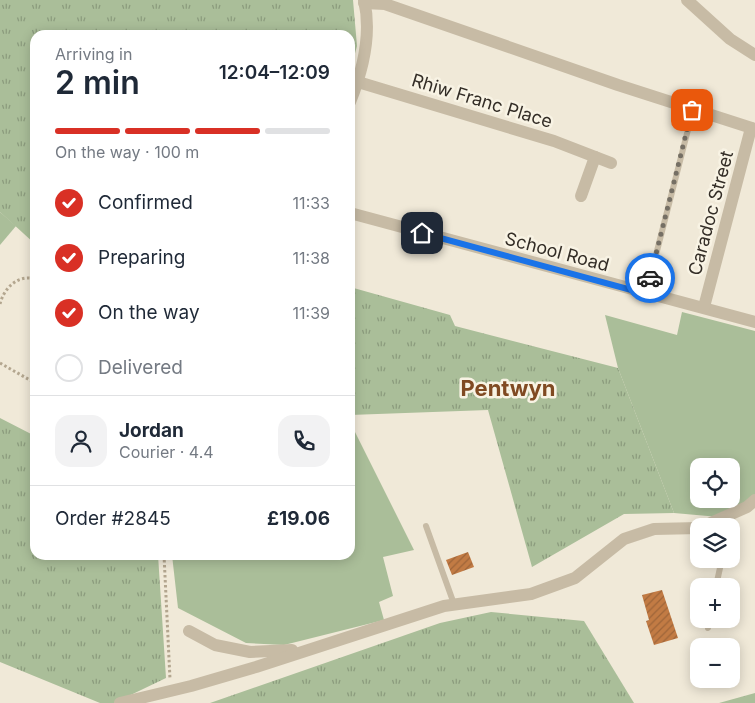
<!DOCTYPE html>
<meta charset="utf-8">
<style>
:root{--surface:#fff;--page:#f2f2f3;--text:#1f2937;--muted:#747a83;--line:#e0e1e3;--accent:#d93025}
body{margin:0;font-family:Inter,sans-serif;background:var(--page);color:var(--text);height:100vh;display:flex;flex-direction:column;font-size:19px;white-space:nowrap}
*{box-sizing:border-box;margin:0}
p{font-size:16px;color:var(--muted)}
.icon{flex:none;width:28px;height:28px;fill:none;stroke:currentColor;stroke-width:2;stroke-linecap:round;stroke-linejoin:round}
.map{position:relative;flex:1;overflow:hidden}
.details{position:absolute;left:30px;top:30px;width:325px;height:530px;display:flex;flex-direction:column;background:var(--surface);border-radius:15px;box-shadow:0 2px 12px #0003}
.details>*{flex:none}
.tools{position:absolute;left:690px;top:458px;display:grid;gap:10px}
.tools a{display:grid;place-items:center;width:50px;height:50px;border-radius:10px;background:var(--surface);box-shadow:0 2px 12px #0003;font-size:25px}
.pin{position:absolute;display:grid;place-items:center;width:42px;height:42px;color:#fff;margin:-21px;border-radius:10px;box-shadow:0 2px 8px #0006}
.courier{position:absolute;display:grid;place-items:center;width:50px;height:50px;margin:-25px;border:4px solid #1a73e8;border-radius:50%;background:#fff;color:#222;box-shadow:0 1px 6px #0007}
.summary em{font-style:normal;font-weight:600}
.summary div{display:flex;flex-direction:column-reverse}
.summary{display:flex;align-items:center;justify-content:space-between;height:85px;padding:0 25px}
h1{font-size:32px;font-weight:600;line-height:38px}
.bar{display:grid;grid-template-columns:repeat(4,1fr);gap:8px 5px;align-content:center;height:60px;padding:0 25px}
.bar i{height:6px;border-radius:4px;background:var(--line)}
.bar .active{background:var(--accent)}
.bar p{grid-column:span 4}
.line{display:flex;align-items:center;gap:12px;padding:0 25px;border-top:1px solid var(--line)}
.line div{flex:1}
.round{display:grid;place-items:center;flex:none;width:52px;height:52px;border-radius:15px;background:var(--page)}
ol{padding:0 25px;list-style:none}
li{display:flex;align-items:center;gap:15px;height:55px}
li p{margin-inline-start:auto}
li .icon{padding:5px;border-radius:50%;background:var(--accent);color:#fff;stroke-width:4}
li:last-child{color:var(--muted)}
li i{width:28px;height:28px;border:2px solid var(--line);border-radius:50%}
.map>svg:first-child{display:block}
.grass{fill:url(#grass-tufts)}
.park{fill:#aabe99;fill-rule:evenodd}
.building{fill:url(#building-hatch)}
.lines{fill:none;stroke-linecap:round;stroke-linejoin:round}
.path{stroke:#b3a68f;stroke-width:3;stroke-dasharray:2.5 2.5;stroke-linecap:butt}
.lane{stroke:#c7bba5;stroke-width:6}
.street{stroke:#c7bba5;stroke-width:12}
.done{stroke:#756f64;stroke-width:5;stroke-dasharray:0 9}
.route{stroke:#1a73e8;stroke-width:6}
.labels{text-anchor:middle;stroke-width:5;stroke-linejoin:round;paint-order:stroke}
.street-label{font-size:18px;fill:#332d26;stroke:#f8f3e4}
.district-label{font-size:22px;font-weight:bold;fill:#804a22;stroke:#f8f3e4}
</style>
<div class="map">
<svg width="755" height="703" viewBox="0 0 755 703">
<defs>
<pattern id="grass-tufts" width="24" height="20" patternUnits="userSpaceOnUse" patternTransform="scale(1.25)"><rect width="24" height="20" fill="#aabe99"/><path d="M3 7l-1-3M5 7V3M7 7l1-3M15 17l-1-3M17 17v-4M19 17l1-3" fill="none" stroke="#8b9b7d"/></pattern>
<pattern id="building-hatch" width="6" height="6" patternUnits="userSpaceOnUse" patternTransform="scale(1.25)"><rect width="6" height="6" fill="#c27b44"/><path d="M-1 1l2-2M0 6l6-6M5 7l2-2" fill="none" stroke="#9e6539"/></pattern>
</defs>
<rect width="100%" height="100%" fill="#f0e9d8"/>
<g class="grass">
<polygon points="0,0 353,0 357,46 350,72 350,35 35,35 35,244 0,212"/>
<polygon points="350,287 450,315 455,326 618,368 674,513 624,514 532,567 488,410 350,415"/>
<polygon points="0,418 35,436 35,555 158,555 166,678 114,703 100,703 0,662"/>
<polygon points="491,612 584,621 634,703 210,703 440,623"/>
<polygon points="755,693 755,703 719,703"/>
</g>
<g class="park">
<polygon points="0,212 16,226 0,245"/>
<path d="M682,312l73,19v167l-36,19 -45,-4 -56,-145 -13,-53 72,20zM699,466h32v33h-32z"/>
<polygon points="350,422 414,550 383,557 393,596 379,602 384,620 284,645 246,643 178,608 172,555 350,555"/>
</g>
<g class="building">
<polygon points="468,552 474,567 452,575 446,560"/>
<polygon points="662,590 678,638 654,645 646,621 649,620 642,595"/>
</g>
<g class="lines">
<g class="path">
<path d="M0,304c4,-16 18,-30 35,-25"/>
<polyline points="0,363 35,383"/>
<polyline points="164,555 170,679"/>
</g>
<g class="lane">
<polyline points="646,294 693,110"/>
<polyline points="426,526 454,604"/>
<polyline points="727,526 729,515"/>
<polyline points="716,586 722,559"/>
<polyline points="708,628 709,619"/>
</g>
<g class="street">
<polyline points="687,0 730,39 755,55"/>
<polyline points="364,3 385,4 618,85 755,129"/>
<polyline points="358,82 554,141 611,163"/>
<path d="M350,102c13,-32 22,-68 14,-102"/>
<polyline points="581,196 595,157"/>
<polyline points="350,213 755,322"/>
<polyline points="704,307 751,128"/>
<polyline points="704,526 747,507 755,500"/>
<polyline points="189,631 215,645 250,652 292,650"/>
<polyline points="120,703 191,686 256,667 444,606 531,594 575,578 624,539 654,529 699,528"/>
</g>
</g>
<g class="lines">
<polyline class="done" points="650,278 692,110"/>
<polyline class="route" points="422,233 646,294 650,278"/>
</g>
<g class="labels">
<g class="street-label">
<text transform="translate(482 101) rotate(17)" y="6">Rhiw Franc Place</text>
<text transform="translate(711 213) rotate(-75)" y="6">Caradoc Street</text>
<text transform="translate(557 252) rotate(15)" y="6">School Road</text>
</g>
<g class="district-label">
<text x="508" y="396">Pentwyn</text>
</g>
</g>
</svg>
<div class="tools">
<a><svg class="icon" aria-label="locate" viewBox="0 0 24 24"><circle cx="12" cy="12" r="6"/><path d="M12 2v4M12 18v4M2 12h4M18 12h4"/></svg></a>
<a><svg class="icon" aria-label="layers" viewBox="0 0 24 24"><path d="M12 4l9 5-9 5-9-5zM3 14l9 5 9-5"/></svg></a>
<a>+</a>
<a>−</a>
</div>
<div class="pin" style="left:692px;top:110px;background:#ea580c"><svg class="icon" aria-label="bag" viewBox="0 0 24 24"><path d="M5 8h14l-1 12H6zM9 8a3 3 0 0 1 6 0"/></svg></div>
<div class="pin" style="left:422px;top:233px;background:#1f2937"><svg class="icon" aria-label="home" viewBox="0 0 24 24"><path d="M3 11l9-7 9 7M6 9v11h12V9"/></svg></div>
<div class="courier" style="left:650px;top:278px"><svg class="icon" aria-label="car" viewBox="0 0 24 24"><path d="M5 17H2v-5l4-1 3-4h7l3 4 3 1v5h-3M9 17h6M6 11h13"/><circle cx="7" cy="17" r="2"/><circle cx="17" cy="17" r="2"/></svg></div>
<section class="details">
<div class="summary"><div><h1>2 min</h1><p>Arriving in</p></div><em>12:04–12:09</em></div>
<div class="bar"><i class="active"></i><i class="active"></i><i class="active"></i><i></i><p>On the way · 100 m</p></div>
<ol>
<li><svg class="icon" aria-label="check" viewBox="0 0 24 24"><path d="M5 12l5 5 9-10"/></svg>Confirmed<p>11:33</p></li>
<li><svg class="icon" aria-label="check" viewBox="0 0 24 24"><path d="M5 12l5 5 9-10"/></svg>Preparing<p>11:38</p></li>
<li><svg class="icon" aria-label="check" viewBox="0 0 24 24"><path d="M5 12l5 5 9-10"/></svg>On the way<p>11:39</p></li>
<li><i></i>Delivered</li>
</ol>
<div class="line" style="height:90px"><a class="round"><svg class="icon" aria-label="person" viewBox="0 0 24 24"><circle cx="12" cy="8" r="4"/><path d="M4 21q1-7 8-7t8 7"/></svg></a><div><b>Jordan</b><p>Courier · 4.4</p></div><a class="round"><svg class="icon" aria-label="phone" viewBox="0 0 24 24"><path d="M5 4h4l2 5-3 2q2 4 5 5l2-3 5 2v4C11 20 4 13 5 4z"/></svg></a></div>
<div class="line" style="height:65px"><div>Order #2845</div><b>£19.06</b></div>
</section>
</div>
